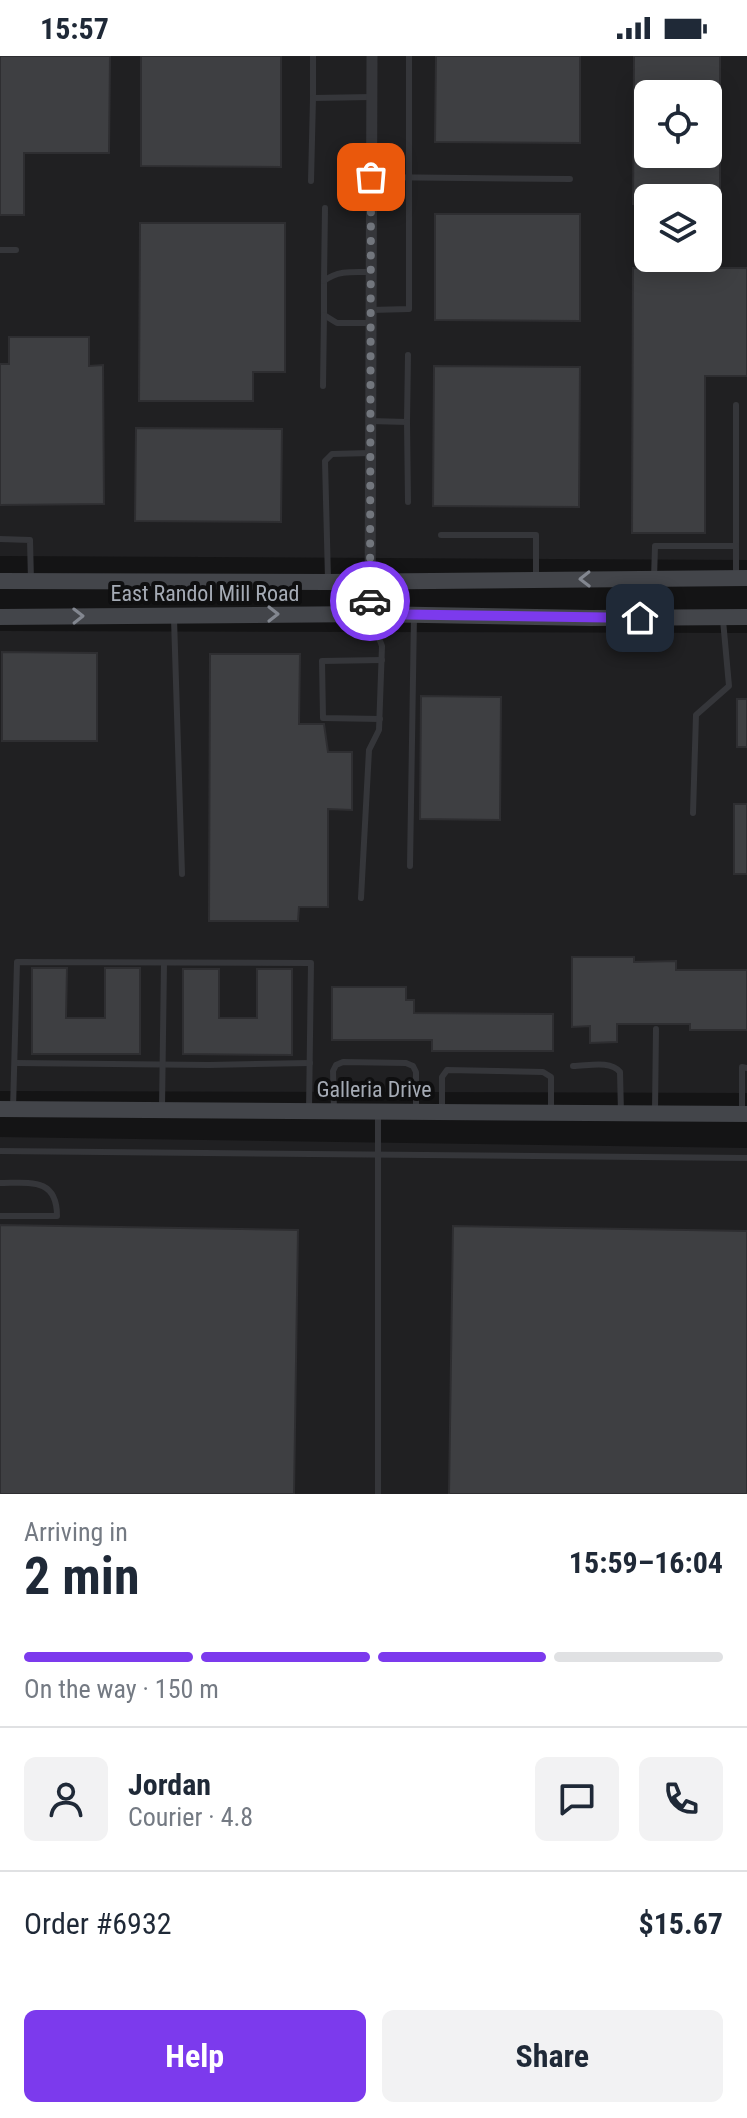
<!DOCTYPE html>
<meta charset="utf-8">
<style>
:root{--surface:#fff;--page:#f2f2f3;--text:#1f2937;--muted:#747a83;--line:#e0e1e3;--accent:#7c3aed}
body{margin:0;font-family:"Roboto Condensed",sans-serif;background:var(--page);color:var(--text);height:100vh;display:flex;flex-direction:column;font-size:30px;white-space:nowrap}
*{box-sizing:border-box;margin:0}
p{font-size:26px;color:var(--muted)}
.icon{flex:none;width:44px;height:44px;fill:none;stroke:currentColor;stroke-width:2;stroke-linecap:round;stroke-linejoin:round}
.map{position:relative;height:1438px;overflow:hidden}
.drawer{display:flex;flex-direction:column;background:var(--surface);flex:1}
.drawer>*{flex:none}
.fabs{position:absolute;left:634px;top:24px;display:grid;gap:16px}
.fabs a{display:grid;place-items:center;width:88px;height:88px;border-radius:12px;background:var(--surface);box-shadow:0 4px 20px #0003;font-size:40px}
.pin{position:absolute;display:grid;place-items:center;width:68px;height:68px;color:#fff;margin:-34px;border-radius:16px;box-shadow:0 4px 12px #0006}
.courier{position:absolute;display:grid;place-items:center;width:80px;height:80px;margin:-40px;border:6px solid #7c3aed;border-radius:50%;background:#fff;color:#222;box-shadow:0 2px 10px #0007}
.headline em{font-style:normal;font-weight:700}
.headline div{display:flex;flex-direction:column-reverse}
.headline{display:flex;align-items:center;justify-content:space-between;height:136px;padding:0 24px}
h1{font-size:52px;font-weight:700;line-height:60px}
.bar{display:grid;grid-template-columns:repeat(4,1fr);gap:12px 8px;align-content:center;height:96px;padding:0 24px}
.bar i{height:10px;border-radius:6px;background:var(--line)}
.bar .current{background:var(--accent)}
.bar p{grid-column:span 4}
.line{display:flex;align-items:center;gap:20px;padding:0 24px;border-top:2px solid var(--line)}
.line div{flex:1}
.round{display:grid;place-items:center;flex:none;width:84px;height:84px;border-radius:12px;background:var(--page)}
.primary-button{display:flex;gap:16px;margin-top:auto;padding:16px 24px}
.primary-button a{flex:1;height:92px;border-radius:12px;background:var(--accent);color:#fff;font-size:32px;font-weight:700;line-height:92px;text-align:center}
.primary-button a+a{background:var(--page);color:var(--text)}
.status{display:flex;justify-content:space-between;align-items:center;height:56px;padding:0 40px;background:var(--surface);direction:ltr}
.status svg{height:22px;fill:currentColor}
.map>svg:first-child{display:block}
.built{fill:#202022;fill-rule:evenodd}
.building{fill:#3e3f42;stroke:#2e2e31;stroke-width:2;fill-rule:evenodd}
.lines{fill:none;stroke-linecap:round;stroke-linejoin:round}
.lane{stroke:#35363a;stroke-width:6}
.street{stroke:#35363a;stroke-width:11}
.secondary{stroke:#43454a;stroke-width:16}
.oneway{stroke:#838790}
.done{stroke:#72767d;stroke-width:8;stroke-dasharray:0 14.4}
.route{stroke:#7c3aed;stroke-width:10}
.labels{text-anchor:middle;stroke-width:8;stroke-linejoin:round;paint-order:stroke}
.street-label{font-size:22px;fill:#a5abb5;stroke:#0f0f10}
</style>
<div class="status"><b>15:57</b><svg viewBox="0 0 49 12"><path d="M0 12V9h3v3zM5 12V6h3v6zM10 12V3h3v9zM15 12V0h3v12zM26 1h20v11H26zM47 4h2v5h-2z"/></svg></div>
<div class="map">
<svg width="747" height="1438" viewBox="0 0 747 1438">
<rect width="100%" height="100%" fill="#141415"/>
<g class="built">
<path d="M0,0h747v504l-747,-4zM648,38h60v60h-60zM648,142h60v60h-60z"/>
<polygon points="0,575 747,577 747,1037 0,1035"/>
<polygon points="0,1081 747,1092 747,1438 0,1438"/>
</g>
<g class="building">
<polygon points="0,0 110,0 109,97 24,97 24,159 0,159"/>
<polygon points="141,0 281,0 281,111 141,110"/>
<polygon points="436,0 580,0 580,87 435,86"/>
<path d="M634,0h86v149h-12v-7h-60v6h-15zM648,38h60v60h-60z"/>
<polygon points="435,158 580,158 580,265 435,264"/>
<polygon points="140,167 285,167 285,316 253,316 253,345 139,345"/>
<polygon points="633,212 747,212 747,320 705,320 705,477 632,477"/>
<polygon points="9,281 89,281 89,310 103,309 104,448 0,449 0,308 9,308"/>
<polygon points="434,310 580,311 579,451 433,450"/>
<polygon points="136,372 282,373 281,466 135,465"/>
<polygon points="2,596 97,597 97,685 2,685"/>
<polygon points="210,598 300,598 299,668 324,668 328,696 352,696 352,754 328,753 328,851 299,851 298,865 209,865"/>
<polygon points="421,640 501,641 500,764 420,763"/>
<rect x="737" y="643" width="10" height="48"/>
<rect x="734" y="748" width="13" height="70"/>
<polygon points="572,901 634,901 634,906 676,905 676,914 747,914 747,974 690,974 690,968 617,968 617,986 590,987 590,970 572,971"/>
<polygon points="32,912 67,912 66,962 105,962 105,912 140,912 140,998 32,998"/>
<polygon points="183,913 219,913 219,962 257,962 257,913 292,913 292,999 183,998"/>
<polygon points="332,931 406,931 406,944 414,944 414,957 553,958 553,995 432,995 432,984 332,984"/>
<polygon points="0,1169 298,1174 294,1438 0,1438"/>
<polygon points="453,1170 747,1175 747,1438 449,1438"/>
</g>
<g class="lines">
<g class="lane">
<polyline points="313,0 313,42"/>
<polyline points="371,121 570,123"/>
<polyline points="311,125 313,42 372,41"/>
<polyline points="0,194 16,194"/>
<path d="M370,216c-16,0 -32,-2 -46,9v34l13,8h34"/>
<polyline points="324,225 325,152"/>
<polyline points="371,254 409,253 409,0"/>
<polyline points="323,330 324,259"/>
<polyline points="736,349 736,519"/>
<polyline points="370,365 407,366 408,299"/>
<polyline points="407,366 408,446"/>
<polyline points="441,479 536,479 536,524"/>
<polyline points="0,483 30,484 31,525"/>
<polyline points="328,523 325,405 332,398 370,397"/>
<polyline points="654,523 655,490 736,490"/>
<polyline points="174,562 182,818"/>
<polyline points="380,663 323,662 322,605 382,604"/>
<polyline points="693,757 696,659 729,630 723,564"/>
<polyline points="410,810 414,559"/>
<polyline points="361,842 369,694 379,674 382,590 371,561"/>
<polyline points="15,1007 209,1009 310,1007"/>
<path d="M573,1010c15,0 37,-6 47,6l1,41"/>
<polyline points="162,1051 164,907"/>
<polyline points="13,1053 17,906 311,907 309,1055"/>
<polyline points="655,1054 656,973"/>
<polyline points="742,1054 742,1011 747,1012"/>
<polyline points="334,1055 333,1015 336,1009 343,1006 406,1007 413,1010 416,1016 416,1053"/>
<polyline points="442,1056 442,1021 447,1014 543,1016 551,1021 551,1057"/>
<polyline points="0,1095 747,1102"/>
<path d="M0,1127c29,0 57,-6 57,33h-57"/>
<polyline points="378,1438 378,1058"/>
</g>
<polyline class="street" points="370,558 372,0"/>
<g class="secondary">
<polyline points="0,525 328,526 747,522"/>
<polyline points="0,561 370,558 591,562 747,561"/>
<polyline points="0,1053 747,1058"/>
</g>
</g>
<defs><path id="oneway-chevron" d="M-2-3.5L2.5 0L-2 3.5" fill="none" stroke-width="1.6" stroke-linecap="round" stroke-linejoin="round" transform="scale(2)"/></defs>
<g class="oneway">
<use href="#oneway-chevron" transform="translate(585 523) rotate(179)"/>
<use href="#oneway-chevron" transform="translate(273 558)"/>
<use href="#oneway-chevron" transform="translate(78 560) rotate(-1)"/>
</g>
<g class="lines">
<polyline class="done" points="370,545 371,121"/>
<polyline class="route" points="370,545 370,558 640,562"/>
</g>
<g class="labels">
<g class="street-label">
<text x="205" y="545">East Randol Mill Road</text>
<text x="374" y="1041">Galleria Drive</text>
</g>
</g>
</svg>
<div class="fabs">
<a><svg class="icon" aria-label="locate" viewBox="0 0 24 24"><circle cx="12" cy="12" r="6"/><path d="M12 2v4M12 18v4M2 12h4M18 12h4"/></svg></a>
<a><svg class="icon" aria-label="layers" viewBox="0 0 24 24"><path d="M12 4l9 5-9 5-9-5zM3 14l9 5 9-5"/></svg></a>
</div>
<div class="pin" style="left:371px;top:121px;background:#ea580c"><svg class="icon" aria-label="bag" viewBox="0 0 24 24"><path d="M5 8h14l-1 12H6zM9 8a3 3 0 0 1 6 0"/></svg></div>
<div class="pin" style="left:640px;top:562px;background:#1f2937"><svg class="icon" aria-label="home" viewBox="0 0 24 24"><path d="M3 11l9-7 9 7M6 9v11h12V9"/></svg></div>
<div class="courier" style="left:370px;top:545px"><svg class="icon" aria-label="car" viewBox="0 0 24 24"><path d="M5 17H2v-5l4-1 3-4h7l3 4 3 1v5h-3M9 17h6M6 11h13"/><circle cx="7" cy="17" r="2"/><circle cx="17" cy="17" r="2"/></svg></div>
</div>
<section class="drawer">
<div class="headline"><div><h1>2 min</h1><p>Arriving in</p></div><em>15:59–16:04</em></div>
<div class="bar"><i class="current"></i><i class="current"></i><i class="current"></i><i></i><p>On the way · 150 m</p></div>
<div class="line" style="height:144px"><a class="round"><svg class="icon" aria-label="person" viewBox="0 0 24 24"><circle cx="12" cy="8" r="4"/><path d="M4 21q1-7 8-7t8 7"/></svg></a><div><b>Jordan</b><p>Courier · 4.8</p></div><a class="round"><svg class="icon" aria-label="chat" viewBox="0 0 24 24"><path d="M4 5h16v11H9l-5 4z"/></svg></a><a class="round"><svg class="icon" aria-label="phone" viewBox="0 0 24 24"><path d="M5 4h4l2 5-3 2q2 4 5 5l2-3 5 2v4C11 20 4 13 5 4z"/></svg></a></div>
<div class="line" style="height:104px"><div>Order #6932</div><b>$15.67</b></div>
<div class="primary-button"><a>Help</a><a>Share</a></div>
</section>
